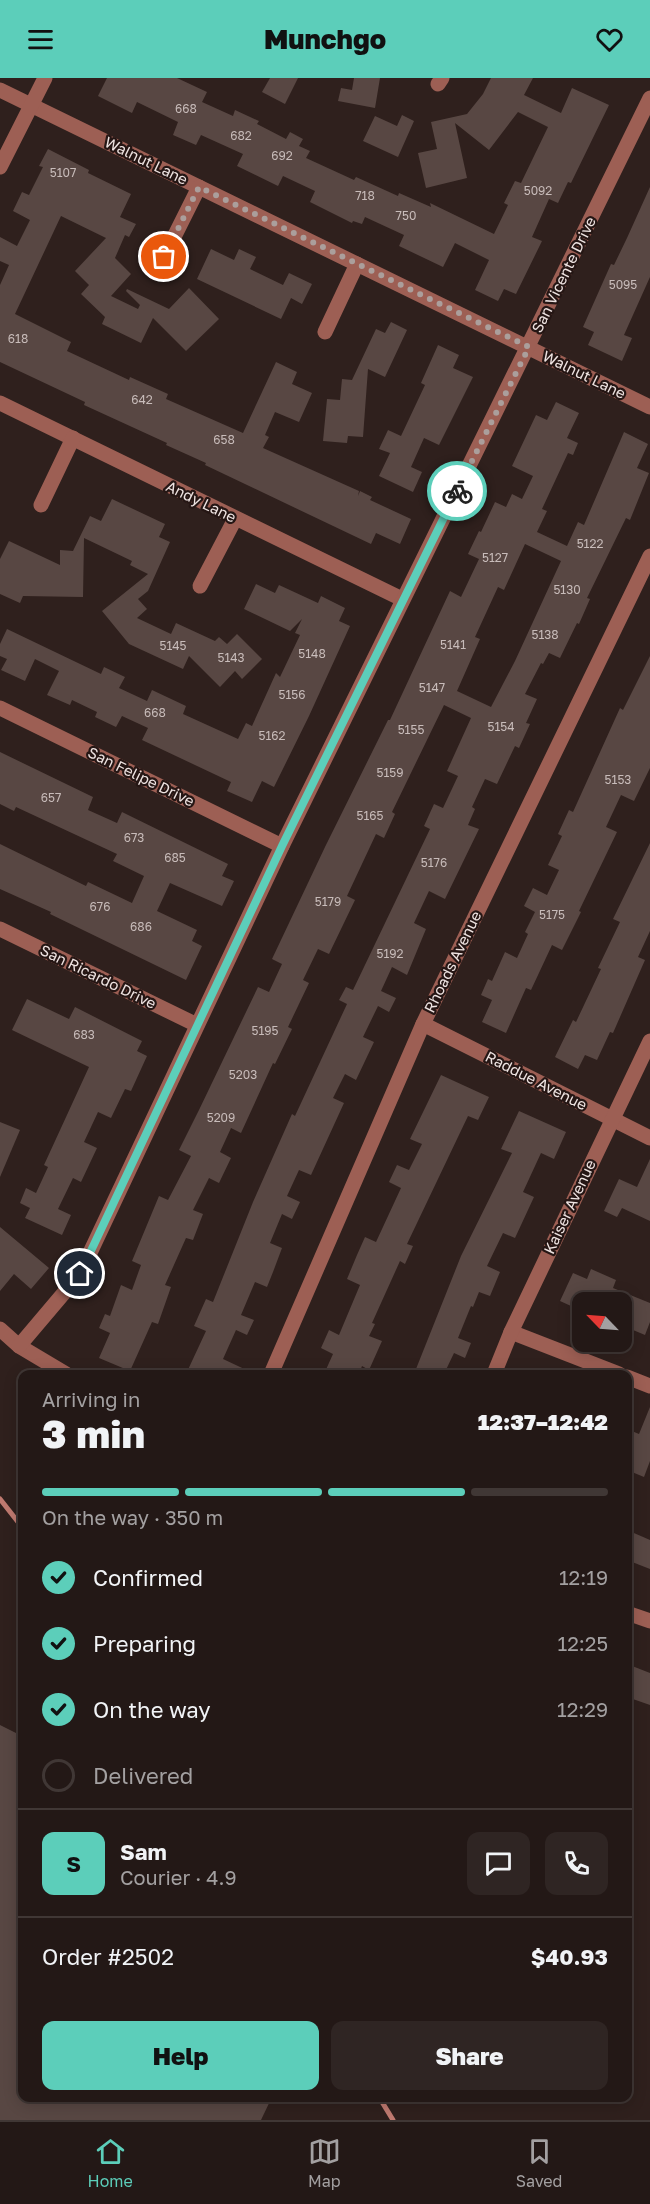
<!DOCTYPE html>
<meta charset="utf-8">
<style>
:root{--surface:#231816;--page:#2f2523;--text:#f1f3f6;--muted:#a3a0a1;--line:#403735;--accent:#5cceba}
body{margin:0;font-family:"Golos Text",sans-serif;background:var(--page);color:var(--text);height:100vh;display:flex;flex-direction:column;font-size:22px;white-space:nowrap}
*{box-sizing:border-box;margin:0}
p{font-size:20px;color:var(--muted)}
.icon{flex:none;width:33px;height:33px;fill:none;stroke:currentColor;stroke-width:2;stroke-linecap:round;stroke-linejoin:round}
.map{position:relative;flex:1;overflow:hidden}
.details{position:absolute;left:18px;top:1292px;width:614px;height:732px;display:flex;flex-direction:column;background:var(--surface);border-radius:12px;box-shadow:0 3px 15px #0003,0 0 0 2px var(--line)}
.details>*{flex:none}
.needle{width:39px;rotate:295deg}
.tools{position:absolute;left:572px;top:1214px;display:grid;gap:12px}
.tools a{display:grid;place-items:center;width:60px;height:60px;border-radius:12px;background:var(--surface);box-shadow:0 3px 15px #0003,0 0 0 2px var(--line);font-size:30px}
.pin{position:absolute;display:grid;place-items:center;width:51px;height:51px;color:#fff;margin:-26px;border:3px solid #fff;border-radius:50%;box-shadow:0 2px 6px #0007}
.courier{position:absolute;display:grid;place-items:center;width:60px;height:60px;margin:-30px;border:4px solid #5cceba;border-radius:50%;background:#fff;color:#222;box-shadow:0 2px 8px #0007}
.headline em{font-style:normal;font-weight:800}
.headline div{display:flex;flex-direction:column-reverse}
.headline{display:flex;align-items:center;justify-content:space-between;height:102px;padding:0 24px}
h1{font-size:39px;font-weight:800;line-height:45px}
.bar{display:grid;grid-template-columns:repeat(4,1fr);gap:9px 6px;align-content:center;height:72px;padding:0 24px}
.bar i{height:8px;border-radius:4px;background:var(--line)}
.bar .current{background:var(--accent)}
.bar p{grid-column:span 4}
.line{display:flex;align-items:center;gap:15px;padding:0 24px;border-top:2px solid var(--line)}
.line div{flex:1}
.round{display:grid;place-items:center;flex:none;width:63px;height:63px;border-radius:12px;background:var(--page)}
ol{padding:0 24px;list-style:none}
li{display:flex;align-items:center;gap:18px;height:66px}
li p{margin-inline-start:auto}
li .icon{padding:6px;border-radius:50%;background:var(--accent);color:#111;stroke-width:4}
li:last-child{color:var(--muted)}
li i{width:33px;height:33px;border:3px solid var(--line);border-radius:50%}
.primary-button{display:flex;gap:12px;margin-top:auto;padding:12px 24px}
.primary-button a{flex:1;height:69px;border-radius:12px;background:var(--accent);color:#111;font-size:24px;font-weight:800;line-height:69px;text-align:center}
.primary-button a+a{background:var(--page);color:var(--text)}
header{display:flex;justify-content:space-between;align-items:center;height:78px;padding:0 24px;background:var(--accent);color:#111;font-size:27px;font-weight:800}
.tabs{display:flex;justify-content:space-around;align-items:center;height:84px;border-top:2px solid var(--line);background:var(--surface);font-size:16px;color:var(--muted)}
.tabs a{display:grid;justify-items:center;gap:3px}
.tabs .current{color:var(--accent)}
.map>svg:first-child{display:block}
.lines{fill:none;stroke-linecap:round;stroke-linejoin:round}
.stream{stroke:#c07a70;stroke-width:5}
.building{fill:#584743;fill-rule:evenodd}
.minor{stroke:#9d5f54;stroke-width:15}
.done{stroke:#ab9f9c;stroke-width:6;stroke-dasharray:0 10.8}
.route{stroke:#5cceba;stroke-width:8}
.labels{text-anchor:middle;stroke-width:4.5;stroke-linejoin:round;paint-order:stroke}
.number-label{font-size:12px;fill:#c8bcba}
.street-label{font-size:15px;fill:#eee3e1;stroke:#251614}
</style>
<header><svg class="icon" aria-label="menu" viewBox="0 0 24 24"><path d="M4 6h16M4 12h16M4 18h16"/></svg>Munchgo<svg class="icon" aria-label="heart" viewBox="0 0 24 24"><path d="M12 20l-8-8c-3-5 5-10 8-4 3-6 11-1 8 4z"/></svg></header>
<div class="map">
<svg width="650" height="2042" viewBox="0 0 650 2042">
<rect width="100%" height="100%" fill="#2f201d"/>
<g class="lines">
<g class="stream">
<polyline points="0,1421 22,1449"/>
<polyline points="379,2019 393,2042"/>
</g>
</g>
<g class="building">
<polygon points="107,0 177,0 207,14 202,24 233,38 235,32 259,43 257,46 286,61 290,54 303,61 299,68 310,73 306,80 354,102 356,99 398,118 399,115 431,129 430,125 494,156 508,127 504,125 515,103 521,105 548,49 518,34 489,72 455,45 467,100 426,110 418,75 437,71 431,44 467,36 483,16 491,0 533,0 524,17 561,35 572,10 609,27 571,105 568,104 558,125 549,121 532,159 542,163 516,216 504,211 498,223 475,212 489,182 455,165 443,189 399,168 404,157 365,139 362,146 353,143 352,145 310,124 315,113 283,98 278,108 237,88 243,76 201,57 196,67 173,57 178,44 137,24 132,35 98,18"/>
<polygon points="270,0 298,0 285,26 262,14"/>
<polygon points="354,0 380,0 375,30 338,23 341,10 352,12"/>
<polygon points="402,37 414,43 398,79 363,63 375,38 397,48"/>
<polygon points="48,71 89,92 88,95 131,116 120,139 136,146 129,159 125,157 115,180 131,196 111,218 138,231 140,227 126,213 127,211 169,231 189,210 219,241 186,273 153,240 141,265 102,246 105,239 81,216 89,207 75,193 106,160 61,138 15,236 71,264 67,273 129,302 130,299 168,316 166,321 243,355 276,284 297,294 292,306 312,315 299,344 275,334 265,357 269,359 263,370 359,413 358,418 360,413 372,419 370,422 411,441 400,466 376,455 371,466 205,387 206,385 166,367 167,365 84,327 85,324 0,284 0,207 9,187 0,183 0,159 17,168 30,142 13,133 22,114 29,117 43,89 39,88"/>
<polygon points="650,109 650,199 624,257 632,260 622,283 588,267 594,254 583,249 611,186 614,187 627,160"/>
<polygon points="211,171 234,182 239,171 256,179 250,191 283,207 289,195 312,206 302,226 291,220 281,241 197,201"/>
<polygon points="391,244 407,252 385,299 368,291 363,359 348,358 347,365 323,363 327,321 340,322 342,301 352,302 376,251 385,255"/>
<polygon points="438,267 459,277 453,290 473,299 439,367 424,360 411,389 422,394 413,414 379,398 390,375 379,371 388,352 401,358 425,307 421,305"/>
<path d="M556,324l23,11 -12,25 11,5 -5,12 -5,-2 -26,56 5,2 -10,21 30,14 11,-24 6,3 40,-93 24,12 -11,24 12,5 -19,47 -4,-2 -39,80 3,1 -11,25 -2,-1 -17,35 -11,-5 -6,11 -2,-1 -16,31 12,5 -11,24 4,1 -11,24 -4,-2 -18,38 -12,-5 -13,28 3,2 -7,16 11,4 -34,70 -16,-8 -15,32 12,6 -19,46 -15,-8 -11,24 15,7 -7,14 -11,-6 -15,31 11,5 -18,38 -11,-6 -12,24 11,5 -33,72 -12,-5 -12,26 13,6 -8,17 -10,-5 -12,29 12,5 -9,24 -6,15 -12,-5 -14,33 13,5 -7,15 -11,-5 -13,29 32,15h-69l20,-43 -12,-5 12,-27 7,3 40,-100 39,-88 3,2 52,-112 -8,-4 7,-13 7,3 77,-161 -6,-3 10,-22 9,4 15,-32 -11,-5 24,-53 -27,-13 -52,107 3,2 -11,24 -8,-4 -29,62 8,4 -26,54 -11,-5 -15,31 6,3 -21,44 4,2 -17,35 -2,-1 -32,70 -10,-5 -11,24 11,6 -12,25 -10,-5 -16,32 10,4 -10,26 -7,-2 -21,47 6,2 -13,37 -6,-2 -22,49 -31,-13 11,-25 -11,-5 6,-14 5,2 11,-31 11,5 9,-25 -9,-4 27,-65 9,4 23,-44 -12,-6 20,-40 59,-123 11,5 13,-28 -10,-5 53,-112 63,-127h2l60,-129 11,6 18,-38 -11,-5 11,-23 2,1 14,-30 11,5 6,-13 10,5 11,-23 -21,-10 24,-51 11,5zM525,466l36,17 -46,100 -24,46 -34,-16 23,-52 -5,-2 23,-50 6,3z"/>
<polygon points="112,421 165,446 159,459 170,464 148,513 138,521 147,531 137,540 171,556 176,545 215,563 219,559 227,566 237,556 262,581 242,601 235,593 220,609 189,578 183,591 129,566 102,533 148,496 130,487 132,483 84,460 83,519 23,518 20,525 0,516 0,481 9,463 60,487 60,472 73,473 90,438 101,443"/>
<polygon points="256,506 275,515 279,507 318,525 321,518 345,530 339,543 350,548 309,638 274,709 262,703 252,724 227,713 231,704 142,662 148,650 122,638 116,649 95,639 97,634 72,622 70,627 47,617 59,593 35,581 25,603 1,592 7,581 0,578 0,566 7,551 101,596 104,589 125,599 119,610 147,623 152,612 186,628 183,636 238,661 246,645 252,648 276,595 280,599 300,557 295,555 302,541 290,553 244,531"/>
<polygon points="650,578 650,690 634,723 621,717 606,749 617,754 579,833 581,834 562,872 552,867 531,912 526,910 506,955 482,944 492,922 481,917 488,901 492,903 505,874 517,880 528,856 525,854 535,834 524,828 533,810 547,817 559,792 548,787 562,758 558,756 569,732 573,734 620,630 623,632"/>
<polygon points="0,674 93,719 88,732 117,745 122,734 228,786 222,798 234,803 222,828 170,805 157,833 197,852 192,863 202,868 186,902 50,836 51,834 0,811 0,766 86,808 88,804 132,825 144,798 113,783 117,776 16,729 14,733 0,726"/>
<polygon points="650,765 650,853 638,879 645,882 613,955 610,954 597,982 585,977 578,991 555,979 573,942 576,944 601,891 598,890 620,844 613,841"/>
<polygon points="27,921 69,941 75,929 142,963 137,973 147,978 131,1013 125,1011 111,1040 98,1034 84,1064 97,1070 81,1104 73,1100 58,1131 71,1137 62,1157 25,1140 30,1130 20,1125 26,1110 36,1115 48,1089 44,1087 89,989 12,952"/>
<polygon points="441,997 489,1019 478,1042 468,1038 407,1166 413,1168 405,1186 400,1183 372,1245 375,1246 369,1258 382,1263 369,1292 362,1288 359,1296 324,1296 333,1276 321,1270 329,1252 339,1257 360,1207 347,1201 357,1177 365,1159 376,1164 401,1110 389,1104 397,1087 409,1092 422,1066 410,1061"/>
<polygon points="519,1033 566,1054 554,1081 541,1075 523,1114 534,1119 515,1160 503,1155 487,1188 500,1194 490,1218 479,1214 473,1229 471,1228 458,1260 471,1265 465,1280 454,1275 444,1296 414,1296 461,1178 512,1075 501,1071"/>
<polygon points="0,1044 20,1052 0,1099"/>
<polygon points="650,1081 650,1143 622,1130 617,1139 604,1133 619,1101 637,1109"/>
<polygon points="0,1149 49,1190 31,1211 14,1196 0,1213"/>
<polygon points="591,1191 616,1202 613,1210 650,1225 650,1244 645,1257 621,1247 621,1224 582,1224 582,1233 560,1223 573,1195 587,1201"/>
<polygon points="650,1329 650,1383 644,1399 627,1392 627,1351 639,1356"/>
<polygon points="627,1452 650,1462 650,1491 627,1482"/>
<polygon points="627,1586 650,1595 650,1627 627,1619"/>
<polygon points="0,1647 22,1658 22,2019 272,2019 261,2042 0,2042"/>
</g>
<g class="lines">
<g class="minor">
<polyline points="438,6 442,0"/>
<polyline points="0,12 650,329"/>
<polyline points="0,89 45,0"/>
<polyline points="164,179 199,109"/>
<polyline points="325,254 357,186"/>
<polyline points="0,325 402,521"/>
<polyline points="41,427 73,360"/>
<polyline points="200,508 235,441"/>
<polyline points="0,630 282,768"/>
<polyline points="0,851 197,947"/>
<polyline points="423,946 650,1060"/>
<polyline points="0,1251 19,1268 66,1296"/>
<polyline points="511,1254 619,1296"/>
<polyline points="19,1268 80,1196 282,768 650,20"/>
<polyline points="271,1296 423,946 650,478"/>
<polyline points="494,1296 511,1254 650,963"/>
<polyline points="627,1299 650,1308"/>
<polyline points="627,1535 650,1543"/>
</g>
</g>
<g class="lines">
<polyline class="done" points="164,179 199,109 529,269 457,413"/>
<polyline class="route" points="80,1196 282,768 457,413"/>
</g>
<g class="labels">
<g class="number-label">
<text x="186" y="35">668</text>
<text x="241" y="62">682</text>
<text x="282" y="82">692</text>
<text x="63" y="99">5107</text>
<text x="538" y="117">5092</text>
<text x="365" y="122">718</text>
<text x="406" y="142">750</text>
<text x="623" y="211">5095</text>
<text x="18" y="265">618</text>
<text x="142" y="326">642</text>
<text x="224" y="366">658</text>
<text x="590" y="470">5122</text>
<text x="495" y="484">5127</text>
<text x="567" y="516">5130</text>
<text x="545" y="561">5138</text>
<text x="453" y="571">5141</text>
<text x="173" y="572">5145</text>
<text x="312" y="580">5148</text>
<text x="231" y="584">5143</text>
<text x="432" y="614">5147</text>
<text x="292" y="621">5156</text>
<text x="155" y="639">668</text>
<text x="501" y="653">5154</text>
<text x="411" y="656">5155</text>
<text x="272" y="662">5162</text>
<text x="390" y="699">5159</text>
<text x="618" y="706">5153</text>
<text x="51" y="724">657</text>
<text x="370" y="742">5165</text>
<text x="134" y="764">673</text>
<text x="175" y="784">685</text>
<text x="434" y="789">5176</text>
<text x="328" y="828">5179</text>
<text x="100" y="833">676</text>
<text x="552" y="841">5175</text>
<text x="141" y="853">686</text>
<text x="390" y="880">5192</text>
<text x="265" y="957">5195</text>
<text x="84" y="961">683</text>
<text x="243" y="1001">5203</text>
<text x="221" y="1044">5209</text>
</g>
<g class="street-label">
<text transform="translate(146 83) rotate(26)" y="5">Walnut Lane</text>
<text transform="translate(564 197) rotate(-64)" y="5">San Vicente Drive</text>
<text transform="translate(584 297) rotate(26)" y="5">Walnut Lane</text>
<text transform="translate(201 424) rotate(26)" y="5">Andy Lane</text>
<text transform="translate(141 699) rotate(26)" y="5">San Felipe Drive</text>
<text transform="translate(453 884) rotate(-64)" y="5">Rhoads Avenue</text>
<text transform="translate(98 899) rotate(26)" y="5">San Ricardo Drive</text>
<text transform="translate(536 1003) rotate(27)" y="5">Raddue Avenue</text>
<text transform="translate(570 1129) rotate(-65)" y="5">Kaiser Avenue</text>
</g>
</g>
</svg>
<div class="tools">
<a><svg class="needle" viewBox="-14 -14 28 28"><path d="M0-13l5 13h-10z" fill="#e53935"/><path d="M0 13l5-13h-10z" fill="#a3a0a1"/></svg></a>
</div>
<div class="pin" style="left:164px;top:179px;background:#ea580c"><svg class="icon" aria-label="bag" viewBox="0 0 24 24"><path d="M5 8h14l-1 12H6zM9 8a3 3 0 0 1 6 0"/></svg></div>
<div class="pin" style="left:80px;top:1196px;background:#1f2937"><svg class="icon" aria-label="home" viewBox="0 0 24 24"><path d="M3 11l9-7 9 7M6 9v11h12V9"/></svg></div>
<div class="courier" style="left:457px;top:413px"><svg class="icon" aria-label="bike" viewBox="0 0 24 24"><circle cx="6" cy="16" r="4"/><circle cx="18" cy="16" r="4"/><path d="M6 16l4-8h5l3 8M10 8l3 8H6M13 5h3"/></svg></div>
<section class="details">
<div class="headline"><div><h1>3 min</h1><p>Arriving in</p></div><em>12:37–12:42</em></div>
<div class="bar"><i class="current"></i><i class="current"></i><i class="current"></i><i></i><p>On the way · 350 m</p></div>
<ol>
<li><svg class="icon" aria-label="check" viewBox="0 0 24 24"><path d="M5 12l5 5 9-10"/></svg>Confirmed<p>12:19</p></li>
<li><svg class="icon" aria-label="check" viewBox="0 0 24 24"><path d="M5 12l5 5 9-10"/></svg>Preparing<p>12:25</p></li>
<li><svg class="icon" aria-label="check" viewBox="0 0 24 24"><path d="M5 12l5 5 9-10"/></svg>On the way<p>12:29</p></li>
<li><i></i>Delivered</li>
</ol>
<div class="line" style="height:108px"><b class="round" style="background:var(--accent);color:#111">S</b><div><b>Sam</b><p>Courier · 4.9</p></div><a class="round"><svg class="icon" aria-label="chat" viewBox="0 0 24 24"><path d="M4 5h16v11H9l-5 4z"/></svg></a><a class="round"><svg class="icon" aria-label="phone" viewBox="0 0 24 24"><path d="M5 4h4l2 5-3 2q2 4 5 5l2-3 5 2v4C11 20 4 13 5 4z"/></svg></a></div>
<div class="line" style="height:78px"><div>Order #2502</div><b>$40.93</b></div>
<div class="primary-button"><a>Help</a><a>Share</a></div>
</section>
</div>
<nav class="tabs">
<a class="current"><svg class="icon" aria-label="home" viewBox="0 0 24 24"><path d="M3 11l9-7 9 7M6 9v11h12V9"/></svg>Home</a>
<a><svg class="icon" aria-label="map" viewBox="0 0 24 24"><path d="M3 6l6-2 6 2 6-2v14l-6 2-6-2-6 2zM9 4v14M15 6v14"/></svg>Map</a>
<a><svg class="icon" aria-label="saved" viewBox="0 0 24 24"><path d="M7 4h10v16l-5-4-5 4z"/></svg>Saved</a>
</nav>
